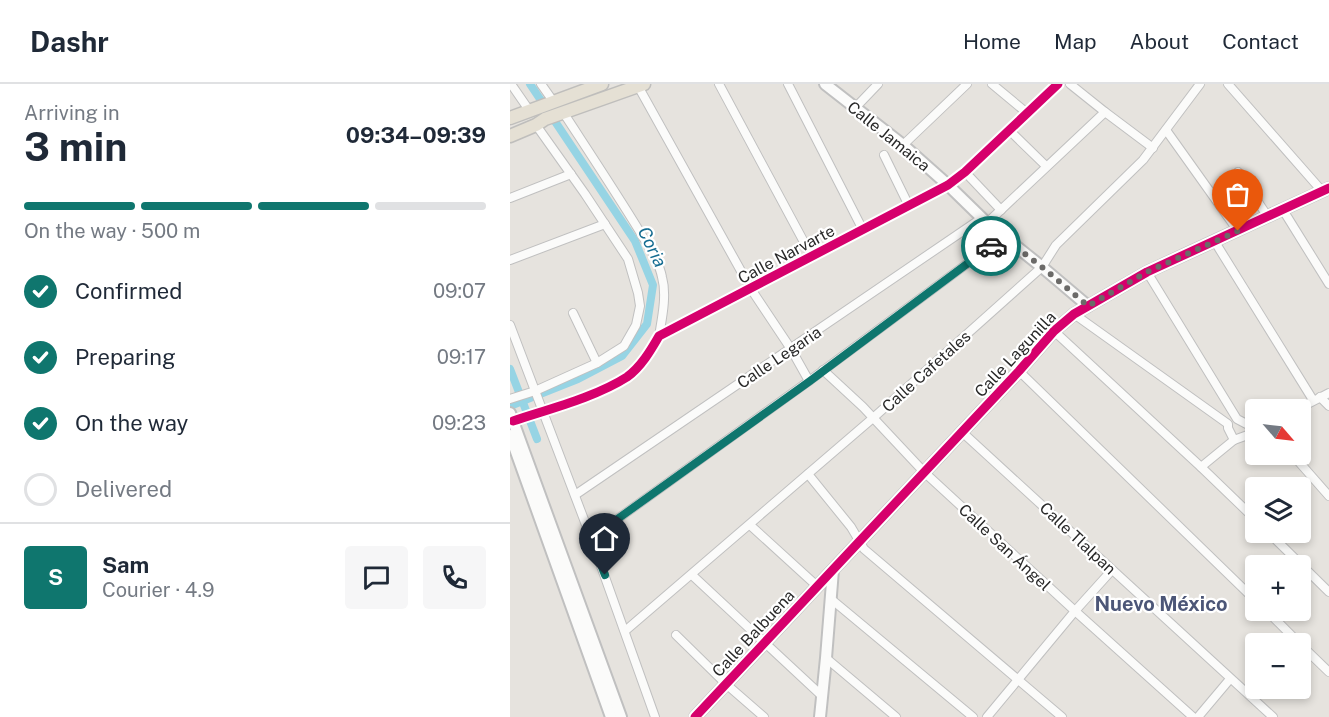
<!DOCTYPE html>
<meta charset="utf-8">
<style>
:root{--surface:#fff;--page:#f6f6f7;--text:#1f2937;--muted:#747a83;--line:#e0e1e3;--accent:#0f766e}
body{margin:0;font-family:"Public Sans",sans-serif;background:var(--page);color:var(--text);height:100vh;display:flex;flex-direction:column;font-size:22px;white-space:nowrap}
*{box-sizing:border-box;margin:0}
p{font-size:20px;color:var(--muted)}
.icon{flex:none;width:33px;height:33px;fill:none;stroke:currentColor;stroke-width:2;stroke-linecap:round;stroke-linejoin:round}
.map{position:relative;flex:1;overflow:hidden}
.details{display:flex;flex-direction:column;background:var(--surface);width:510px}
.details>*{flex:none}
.needle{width:39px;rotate:118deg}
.fabs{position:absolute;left:735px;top:315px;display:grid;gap:12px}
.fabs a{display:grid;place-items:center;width:66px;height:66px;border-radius:6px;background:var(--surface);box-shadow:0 3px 9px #0003;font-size:30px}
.pin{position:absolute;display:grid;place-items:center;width:51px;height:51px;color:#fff;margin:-62px -26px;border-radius:50% 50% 50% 0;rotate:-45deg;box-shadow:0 0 6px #0007}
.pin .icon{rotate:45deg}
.courier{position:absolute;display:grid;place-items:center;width:60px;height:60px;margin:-30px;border:4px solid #0f766e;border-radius:50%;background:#fff;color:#222;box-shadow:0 2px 8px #0007}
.headline em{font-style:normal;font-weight:700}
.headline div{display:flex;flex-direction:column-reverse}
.headline{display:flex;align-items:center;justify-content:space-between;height:102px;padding:0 24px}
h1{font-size:39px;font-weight:700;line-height:45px}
.bar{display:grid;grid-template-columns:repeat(4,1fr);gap:9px 6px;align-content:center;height:72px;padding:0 24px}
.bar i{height:8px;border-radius:4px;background:var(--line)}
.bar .current{background:var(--accent)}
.bar p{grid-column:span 4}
.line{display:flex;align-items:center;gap:15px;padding:0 24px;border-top:2px solid var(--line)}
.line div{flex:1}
.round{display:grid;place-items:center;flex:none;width:63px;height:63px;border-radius:6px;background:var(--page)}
ol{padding:0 24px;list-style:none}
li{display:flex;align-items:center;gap:18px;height:66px}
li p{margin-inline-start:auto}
li .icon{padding:6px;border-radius:50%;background:var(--accent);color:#fff;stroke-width:4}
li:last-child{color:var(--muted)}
li i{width:33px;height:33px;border:3px solid var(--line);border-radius:50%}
header{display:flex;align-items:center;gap:36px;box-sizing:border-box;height:84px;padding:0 30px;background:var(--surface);border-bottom:2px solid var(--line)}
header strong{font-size:28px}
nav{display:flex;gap:33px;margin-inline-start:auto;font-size:21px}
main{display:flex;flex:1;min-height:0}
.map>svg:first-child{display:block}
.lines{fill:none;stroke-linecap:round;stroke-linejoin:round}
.canal{stroke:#96d4e4;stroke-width:8}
.street-casing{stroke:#c0c0c0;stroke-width:10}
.secondary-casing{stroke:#c0c0c0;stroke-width:14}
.primary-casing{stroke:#bfbebc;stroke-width:15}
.street{stroke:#fbfbfa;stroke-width:8}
.secondary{stroke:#fbfbfa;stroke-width:10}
.primary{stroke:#e5e0d4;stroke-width:12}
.cycleway-casing{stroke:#fff;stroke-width:13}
.cycleway{stroke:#d6006c;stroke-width:9}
.done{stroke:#6b6a68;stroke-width:6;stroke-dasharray:0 10.8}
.route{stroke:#0f766e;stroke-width:8}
.labels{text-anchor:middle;stroke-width:4.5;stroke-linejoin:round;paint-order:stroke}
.street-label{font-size:16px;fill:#292929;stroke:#fff}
.water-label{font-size:18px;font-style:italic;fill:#156c91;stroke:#fff}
.quarter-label{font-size:20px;font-weight:bold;fill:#4c5677;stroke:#fff}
</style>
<header>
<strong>Dashr</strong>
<nav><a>Home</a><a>Map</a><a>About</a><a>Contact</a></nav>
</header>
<main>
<section class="details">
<div class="headline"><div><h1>3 min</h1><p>Arriving in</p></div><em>09:34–09:39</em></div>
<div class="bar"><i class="current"></i><i class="current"></i><i class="current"></i><i></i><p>On the way · 500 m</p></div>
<ol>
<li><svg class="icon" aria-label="check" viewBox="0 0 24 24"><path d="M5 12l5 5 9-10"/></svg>Confirmed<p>09:07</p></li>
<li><svg class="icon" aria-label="check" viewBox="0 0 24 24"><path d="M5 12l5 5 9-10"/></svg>Preparing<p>09:17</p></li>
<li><svg class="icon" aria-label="check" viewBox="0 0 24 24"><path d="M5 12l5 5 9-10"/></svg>On the way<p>09:23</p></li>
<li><i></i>Delivered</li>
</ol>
<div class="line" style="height:108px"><b class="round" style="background:var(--accent);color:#fff">S</b><div><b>Sam</b><p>Courier · 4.9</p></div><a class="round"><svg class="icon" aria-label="chat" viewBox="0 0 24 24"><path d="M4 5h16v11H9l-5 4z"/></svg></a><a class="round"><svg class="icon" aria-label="phone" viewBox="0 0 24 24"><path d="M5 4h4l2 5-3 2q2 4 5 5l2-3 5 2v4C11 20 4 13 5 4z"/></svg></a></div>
</section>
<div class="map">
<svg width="819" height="633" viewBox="0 0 819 633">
<rect width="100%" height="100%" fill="#e6e3de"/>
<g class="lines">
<g class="canal">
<polyline points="0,285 27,355"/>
<polyline points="0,322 68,295 112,272 137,240 143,201 125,157 20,0"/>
</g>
<g class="street-casing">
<g id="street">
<polyline points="1,0 19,26"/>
<polyline points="31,0 43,17"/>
<polyline points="209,0 302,173"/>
<polyline points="278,0 353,146"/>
<polyline points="482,0 517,29"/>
<polyline points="560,0 595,28 643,64"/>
<polyline points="718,0 812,107"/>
<polyline points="128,2 241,205 281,265 299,297"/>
<polyline points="345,24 368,0"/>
<path d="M53,28c26,40 52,79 77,120 8,14 19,29 22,45 5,18 0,41 -3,59"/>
<polyline points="499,46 536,82"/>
<polyline points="656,46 728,147"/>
<polyline points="393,61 457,0"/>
<polyline points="374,71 399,122"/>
<polyline points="455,88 491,126"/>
<polyline points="728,88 758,133"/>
<polyline points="0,114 61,90"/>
<polyline points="773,126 819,200"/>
<polyline points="477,139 595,28"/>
<polyline points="705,158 803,316"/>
<polyline points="0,176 95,140"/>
<polyline points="637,188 727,335 746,345"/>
<polyline points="63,229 87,279"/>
<polyline points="564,230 718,340 718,344 724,356 746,348"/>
<polyline points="0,241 81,454 145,633"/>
<polyline points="544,247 691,383 746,436"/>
<polyline points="313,286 353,323 414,388 565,527 683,633"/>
<polyline points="509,287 746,517"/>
<polyline points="810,313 819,322"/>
<polyline points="0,315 25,307 87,279 114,262 126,241 130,222 128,209 118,175 75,110 26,41"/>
<polyline points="786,326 819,309"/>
<path d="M3,337c36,-12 83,-24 114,-44 14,-10 24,-27 32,-41l289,-151 17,-13 93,-88"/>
<polyline points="452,348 763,633"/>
<polyline points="782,370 819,412"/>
<polyline points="691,383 724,356"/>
<polyline points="298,390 341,443 354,465 552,633"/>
<polyline points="65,411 472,134"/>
<polyline points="240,441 307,502"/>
<polyline points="758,448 819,508"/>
<polyline points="81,454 299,297 493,153"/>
<polyline points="182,491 311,611"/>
<polyline points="321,515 463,633"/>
<polyline points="756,526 790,560"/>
<polyline points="115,547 363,334 532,183 546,161 633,76 690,0"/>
<polyline points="166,551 216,600 254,633"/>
<polyline points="790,560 819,588"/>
<polyline points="316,574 386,633"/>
<polyline points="477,633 565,527 602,486"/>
<polyline points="688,633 720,595"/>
</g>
</g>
<g class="secondary-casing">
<g id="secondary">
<polyline points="315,0 393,61 438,101 477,139 532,183 578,222"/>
<polyline points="0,329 111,633"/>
<polyline points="0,351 101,633"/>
<polyline points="185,633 509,287 544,247 564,230 578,222 637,188 819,104"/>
<polyline points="310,633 316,574 323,486"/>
</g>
</g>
<g class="primary-casing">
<g id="primary">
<polyline points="0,34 92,0"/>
<polyline points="0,52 26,41 35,35 134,0"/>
</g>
</g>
<use href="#street" class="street"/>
<use href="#secondary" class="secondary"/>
<use href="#primary" class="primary"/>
<g class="cycleway-casing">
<g id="cycleway">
<path d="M3,337c36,-12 83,-24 114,-44 14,-10 24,-27 32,-41l289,-151 17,-13 93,-88"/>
<polyline points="185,633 509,287 544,247 564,230 578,222 637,188 819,104"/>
</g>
</g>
<use href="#cycleway" class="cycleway"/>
</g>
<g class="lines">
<polyline class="done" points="481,162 493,153 532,183 578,222 637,188 728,147"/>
<polyline class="route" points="95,491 81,454 300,297 481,162"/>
</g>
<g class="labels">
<g class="street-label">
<text transform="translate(379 52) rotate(39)" y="6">Calle Jamaica</text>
<text transform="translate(276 170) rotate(-28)" y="6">Calle Narvarte</text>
<text transform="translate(505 270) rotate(-47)" y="6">Calle Lagunilla</text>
<text transform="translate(269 273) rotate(-34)" y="6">Calle Legaria</text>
<text transform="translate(416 287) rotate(-42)" y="6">Calle Cafetales</text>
<text transform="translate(568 454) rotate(43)" y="6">Calle Tlalpan</text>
<text transform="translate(495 463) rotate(43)" y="6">Calle San Ángel</text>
<text transform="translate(243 549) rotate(-47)" y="6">Calle Balbuena</text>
</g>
<g class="water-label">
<text transform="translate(142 163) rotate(64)" y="6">Coria</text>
</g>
<g class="quarter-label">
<text x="651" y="527">Nuevo México</text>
</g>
</g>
</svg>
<div class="fabs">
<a><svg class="needle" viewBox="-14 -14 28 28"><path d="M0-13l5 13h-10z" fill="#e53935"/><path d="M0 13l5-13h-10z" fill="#747a83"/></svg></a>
<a><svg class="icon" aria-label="layers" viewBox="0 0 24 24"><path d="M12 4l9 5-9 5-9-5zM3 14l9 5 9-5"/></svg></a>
<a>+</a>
<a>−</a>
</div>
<div class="pin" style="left:728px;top:147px;background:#ea580c"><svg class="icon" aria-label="bag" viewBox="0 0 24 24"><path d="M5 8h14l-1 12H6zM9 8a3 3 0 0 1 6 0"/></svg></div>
<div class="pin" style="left:95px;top:491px;background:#1f2937"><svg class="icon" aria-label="home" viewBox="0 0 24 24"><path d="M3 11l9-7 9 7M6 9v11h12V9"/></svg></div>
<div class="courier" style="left:481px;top:162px"><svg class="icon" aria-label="car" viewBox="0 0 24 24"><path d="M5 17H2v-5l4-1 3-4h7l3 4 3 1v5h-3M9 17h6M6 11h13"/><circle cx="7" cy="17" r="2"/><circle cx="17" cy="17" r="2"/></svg></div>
</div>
</main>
